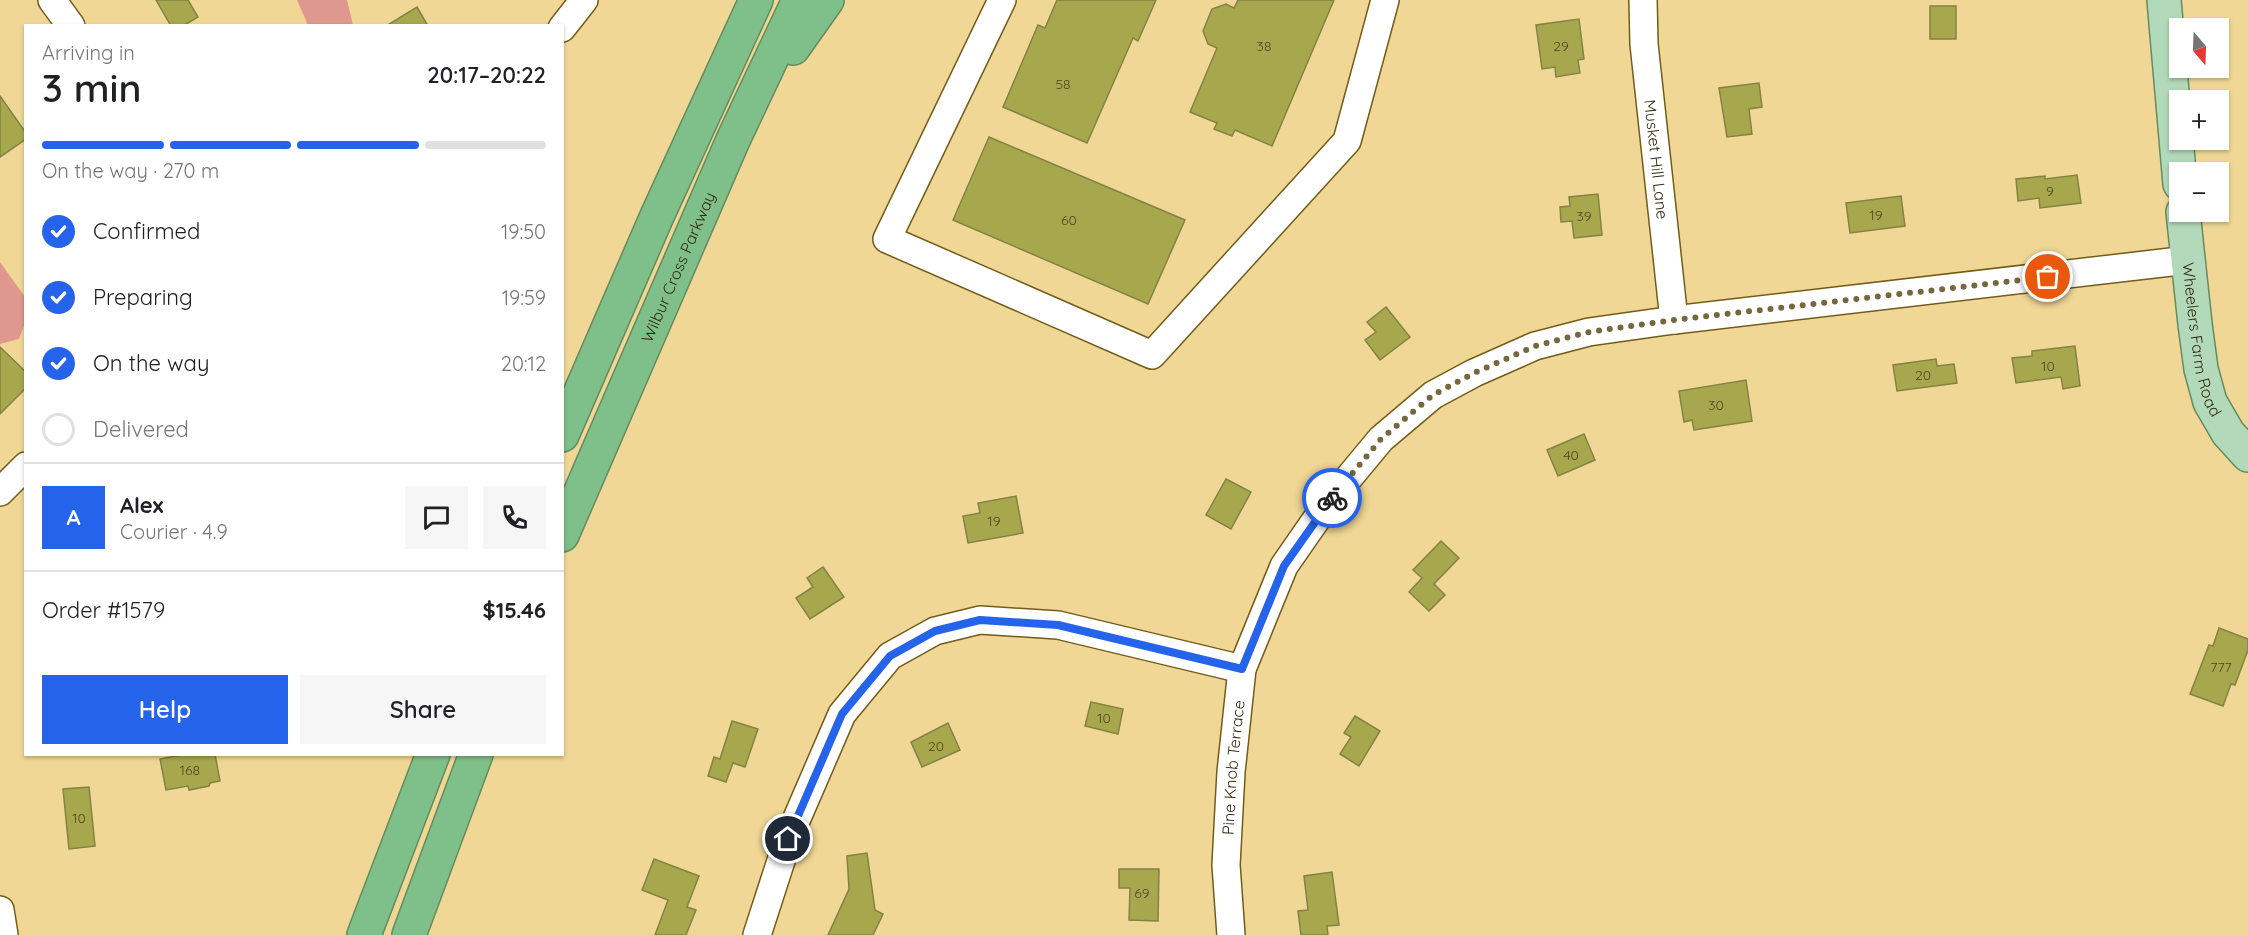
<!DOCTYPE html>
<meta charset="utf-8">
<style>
:root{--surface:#fff;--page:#f6f6f6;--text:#202124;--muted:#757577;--line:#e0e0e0;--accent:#2563eb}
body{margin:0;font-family:Quicksand,sans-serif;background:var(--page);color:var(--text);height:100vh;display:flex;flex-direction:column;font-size:22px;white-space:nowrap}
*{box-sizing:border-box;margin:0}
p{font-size:20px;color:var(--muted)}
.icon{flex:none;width:33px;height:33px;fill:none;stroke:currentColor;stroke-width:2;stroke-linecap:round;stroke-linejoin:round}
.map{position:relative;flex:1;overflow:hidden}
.sheet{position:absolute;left:24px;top:24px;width:540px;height:732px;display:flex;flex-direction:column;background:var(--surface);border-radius:0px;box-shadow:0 2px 4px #0004}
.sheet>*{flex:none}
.needle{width:39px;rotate:161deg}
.fabs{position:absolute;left:2169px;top:18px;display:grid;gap:12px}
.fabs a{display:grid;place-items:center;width:60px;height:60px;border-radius:0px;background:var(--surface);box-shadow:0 2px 4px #0004;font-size:30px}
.pin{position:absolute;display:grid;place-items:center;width:51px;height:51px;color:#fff;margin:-26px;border:3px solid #fff;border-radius:50%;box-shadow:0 2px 6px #0007}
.courier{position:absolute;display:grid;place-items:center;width:60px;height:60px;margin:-30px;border:4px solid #2563eb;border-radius:50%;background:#fff;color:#222;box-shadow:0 2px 8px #0007}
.summary em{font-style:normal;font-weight:600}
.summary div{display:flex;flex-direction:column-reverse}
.summary{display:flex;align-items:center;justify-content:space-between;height:102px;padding:0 18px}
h1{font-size:39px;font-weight:600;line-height:45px}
.bar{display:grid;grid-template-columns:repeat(4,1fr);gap:9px 6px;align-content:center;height:72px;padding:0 18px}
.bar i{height:8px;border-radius:4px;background:var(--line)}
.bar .active{background:var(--accent)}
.bar p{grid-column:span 4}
.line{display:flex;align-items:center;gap:15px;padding:0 18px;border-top:2px solid var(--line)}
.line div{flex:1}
.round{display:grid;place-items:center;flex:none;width:63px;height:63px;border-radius:0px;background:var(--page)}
ol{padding:0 18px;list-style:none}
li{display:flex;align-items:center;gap:18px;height:66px}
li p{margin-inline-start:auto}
li .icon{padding:6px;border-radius:50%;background:var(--accent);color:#fff;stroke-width:4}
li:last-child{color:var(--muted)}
li i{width:33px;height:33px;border:3px solid var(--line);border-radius:50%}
.button{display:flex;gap:12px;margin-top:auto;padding:12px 18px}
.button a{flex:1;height:69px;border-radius:0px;background:var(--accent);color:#fff;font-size:24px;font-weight:600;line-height:69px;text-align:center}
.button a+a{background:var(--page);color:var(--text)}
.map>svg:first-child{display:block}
.green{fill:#df988d}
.building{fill:#a7a74e;stroke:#838342;stroke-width:1.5}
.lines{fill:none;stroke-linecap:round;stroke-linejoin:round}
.minor-casing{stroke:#735c19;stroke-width:30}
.major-casing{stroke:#658b5f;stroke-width:36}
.highway-casing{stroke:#658b5f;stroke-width:36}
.minor{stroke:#fff;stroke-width:27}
.major{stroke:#b2d9b9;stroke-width:33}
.highway{stroke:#7fbf8a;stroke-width:33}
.done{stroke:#76673e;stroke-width:6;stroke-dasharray:0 10.8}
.route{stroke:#2563eb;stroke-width:8}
.labels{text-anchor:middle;stroke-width:4.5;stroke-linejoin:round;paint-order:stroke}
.number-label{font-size:14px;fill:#51491f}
.street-label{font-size:16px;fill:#342a0f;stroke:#fffaed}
</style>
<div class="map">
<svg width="2248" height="935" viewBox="0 0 2248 935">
<rect width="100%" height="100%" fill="#f0d795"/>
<g class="green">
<polygon points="297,0 347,0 353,25 308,25"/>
<polygon points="0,262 25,297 25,323 19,339 0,344"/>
</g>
<g class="building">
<polygon points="156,0 188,0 198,17 183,26 171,26"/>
<polygon points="1057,0 1156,0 1138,41 1133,38 1087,143 1003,107 1038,25 1045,28"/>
<polygon points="1238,0 1334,0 1272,146 1235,130 1232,136 1214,129 1217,123 1190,112 1217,48 1208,44 1203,31 1212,9 1226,4 1234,8"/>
<rect x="1930" y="6" width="26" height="33"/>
<polygon points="417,7 428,26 386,26"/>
<polygon points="1579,19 1584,59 1578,60 1580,73 1556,77 1555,67 1542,69 1536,25"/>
<polygon points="1759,83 1762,107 1749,109 1752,134 1727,137 1719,88"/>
<polygon points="0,96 26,133 26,139 0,157"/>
<polygon points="989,137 1185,220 1148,304 953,220"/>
<polygon points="2077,175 2081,203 2040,208 2039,198 2018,201 2016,179 2045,176 2045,179"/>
<polygon points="1598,194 1602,235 1574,238 1572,221 1561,222 1560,207 1570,206 1569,197"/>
<polygon points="1901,196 1905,226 1850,233 1846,203"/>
<polygon points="1386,307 1410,337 1380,360 1365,340 1376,332 1367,322"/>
<polygon points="2075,346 2080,386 2063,389 2061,377 2016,383 2012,358 2032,356 2032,351"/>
<polygon points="0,347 26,372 26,388 0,414"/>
<polygon points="1936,359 1937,366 1954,364 1957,383 1897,391 1893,365"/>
<polygon points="1746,380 1752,421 1694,430 1692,420 1684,422 1679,391"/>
<polygon points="1584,434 1595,460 1558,476 1547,450"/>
<polygon points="1226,479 1251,492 1231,529 1206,515"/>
<polygon points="1016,496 1023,533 968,543 963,516 980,513 978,503"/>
<polygon points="1441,541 1459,558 1434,584 1445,595 1429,611 1409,592 1422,578 1413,570"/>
<polygon points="823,567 844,597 810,619 796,598 813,587 807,578"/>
<polygon points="2219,628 2248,639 2248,650 2235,685 2231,684 2223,706 2190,694 2209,645 2213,646"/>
<polygon points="1091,702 1123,709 1118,734 1085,726"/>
<polygon points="1355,716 1380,731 1359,766 1340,754 1351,737 1344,733"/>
<polygon points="732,721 758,729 745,767 733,763 726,782 708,776 714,757 720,759"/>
<polygon points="948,723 960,750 922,767 911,742"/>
<polygon points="186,754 215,754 220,781 210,783 209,786 189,790 188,786 166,790 160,759"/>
<polygon points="89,787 95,846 69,849 63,789"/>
<polygon points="867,853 875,910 883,914 873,935 828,935 849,889 847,856"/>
<polygon points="654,859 699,876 687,907 696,910 686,935 655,935 668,900 642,890"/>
<polygon points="1119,869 1159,869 1158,921 1129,920 1130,888 1119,888"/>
<polygon points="1332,872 1339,925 1327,926 1328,935 1301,935 1298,911 1308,910 1304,876"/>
</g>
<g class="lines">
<g class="minor-casing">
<g id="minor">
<polyline points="52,0 71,26"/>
<polyline points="1002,0 887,239 1152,355 1347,141 1385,0"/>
<path id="s1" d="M1643,0l1,44 30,276"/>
<polyline points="562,28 584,0"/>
<polyline points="0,492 26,466"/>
<polyline points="0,910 4,935"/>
<polyline points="757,935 788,839 842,714 890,656 935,631 980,620 1058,625 1242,669"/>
<path id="s2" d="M1231,935l-5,-70 5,-93 11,-103 42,-103 43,-62 54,-65 52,-44 41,-22 61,-27 54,-14 85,-12 514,-60"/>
</g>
</g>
<g class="major-casing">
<g id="major">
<polyline points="2164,0 2180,184"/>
<path id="s3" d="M2183,212l12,112 6,45 9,33 18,31 20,22"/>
</g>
</g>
<g class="highway-casing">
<g id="highway">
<polyline points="793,48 827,0"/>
<polyline points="562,435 657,216 756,0"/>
<path id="s4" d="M562,535l171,-395 66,-140"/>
<polyline points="364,935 433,754"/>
<polyline points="409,935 476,754"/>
</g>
</g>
<use href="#minor" class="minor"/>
<use href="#major" class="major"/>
<use href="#highway" class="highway"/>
</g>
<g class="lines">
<polyline class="done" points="1332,498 1381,439 1433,395 1474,373 1535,346 1589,332 1674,320 2048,277"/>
<polyline class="route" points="788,839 842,714 890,656 935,631 980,620 1058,625 1242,669 1284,566 1332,498"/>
</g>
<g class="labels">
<g class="number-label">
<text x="1264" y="51">38</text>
<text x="1561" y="51">29</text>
<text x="1063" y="89">58</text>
<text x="2050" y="196">9</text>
<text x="1876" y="220">19</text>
<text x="1584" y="221">39</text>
<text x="1069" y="225">60</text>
<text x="2048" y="371">10</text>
<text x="1923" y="380">20</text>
<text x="1716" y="410">30</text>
<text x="1571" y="460">40</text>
<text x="994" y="526">19</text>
<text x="2221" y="672">777</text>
<text x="1104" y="723">10</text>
<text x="936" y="751">20</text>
<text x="190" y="775">168</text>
<text x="79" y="823">10</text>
<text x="1142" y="898">69</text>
</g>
<g class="street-label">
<text dy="6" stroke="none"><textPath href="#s1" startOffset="160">Musket Hill Lane</textPath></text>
<text dy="6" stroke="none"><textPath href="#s4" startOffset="292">Wilbur Cross Parkway</textPath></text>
<text dy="6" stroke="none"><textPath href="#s3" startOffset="129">Wheelers Farm Road</textPath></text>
<text dy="6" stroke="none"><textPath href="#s2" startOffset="168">Pine Knob Terrace</textPath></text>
</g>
</g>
</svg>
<div class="fabs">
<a><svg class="needle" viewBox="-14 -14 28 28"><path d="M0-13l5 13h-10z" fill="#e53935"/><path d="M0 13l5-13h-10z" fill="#757577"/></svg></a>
<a>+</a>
<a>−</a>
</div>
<div class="pin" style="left:2048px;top:277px;background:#ea580c"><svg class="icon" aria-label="bag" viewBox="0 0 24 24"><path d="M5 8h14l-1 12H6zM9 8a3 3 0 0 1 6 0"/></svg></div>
<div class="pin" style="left:788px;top:839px;background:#1f2937"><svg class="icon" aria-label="home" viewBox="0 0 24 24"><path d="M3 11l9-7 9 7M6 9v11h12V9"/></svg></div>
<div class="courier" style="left:1332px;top:498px"><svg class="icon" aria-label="bike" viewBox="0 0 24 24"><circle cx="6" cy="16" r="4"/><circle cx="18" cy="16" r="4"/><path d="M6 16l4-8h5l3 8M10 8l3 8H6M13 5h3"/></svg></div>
<section class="sheet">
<div class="summary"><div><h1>3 min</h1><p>Arriving in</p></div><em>20:17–20:22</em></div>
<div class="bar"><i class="active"></i><i class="active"></i><i class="active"></i><i></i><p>On the way · 270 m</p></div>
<ol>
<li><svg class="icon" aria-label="check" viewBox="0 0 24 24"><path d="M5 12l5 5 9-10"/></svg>Confirmed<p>19:50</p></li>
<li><svg class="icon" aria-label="check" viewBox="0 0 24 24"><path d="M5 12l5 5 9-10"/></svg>Preparing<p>19:59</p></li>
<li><svg class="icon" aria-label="check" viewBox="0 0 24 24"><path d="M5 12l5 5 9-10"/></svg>On the way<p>20:12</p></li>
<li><i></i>Delivered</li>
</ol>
<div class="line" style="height:108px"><b class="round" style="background:var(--accent);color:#fff">A</b><div><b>Alex</b><p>Courier · 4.9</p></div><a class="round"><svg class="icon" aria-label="chat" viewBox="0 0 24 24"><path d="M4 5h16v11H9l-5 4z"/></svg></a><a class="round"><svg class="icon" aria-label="phone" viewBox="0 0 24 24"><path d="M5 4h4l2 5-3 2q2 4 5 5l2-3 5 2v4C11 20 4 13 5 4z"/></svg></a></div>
<div class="line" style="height:78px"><div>Order #1579</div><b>$15.46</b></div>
<div class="button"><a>Help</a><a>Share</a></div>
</section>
</div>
